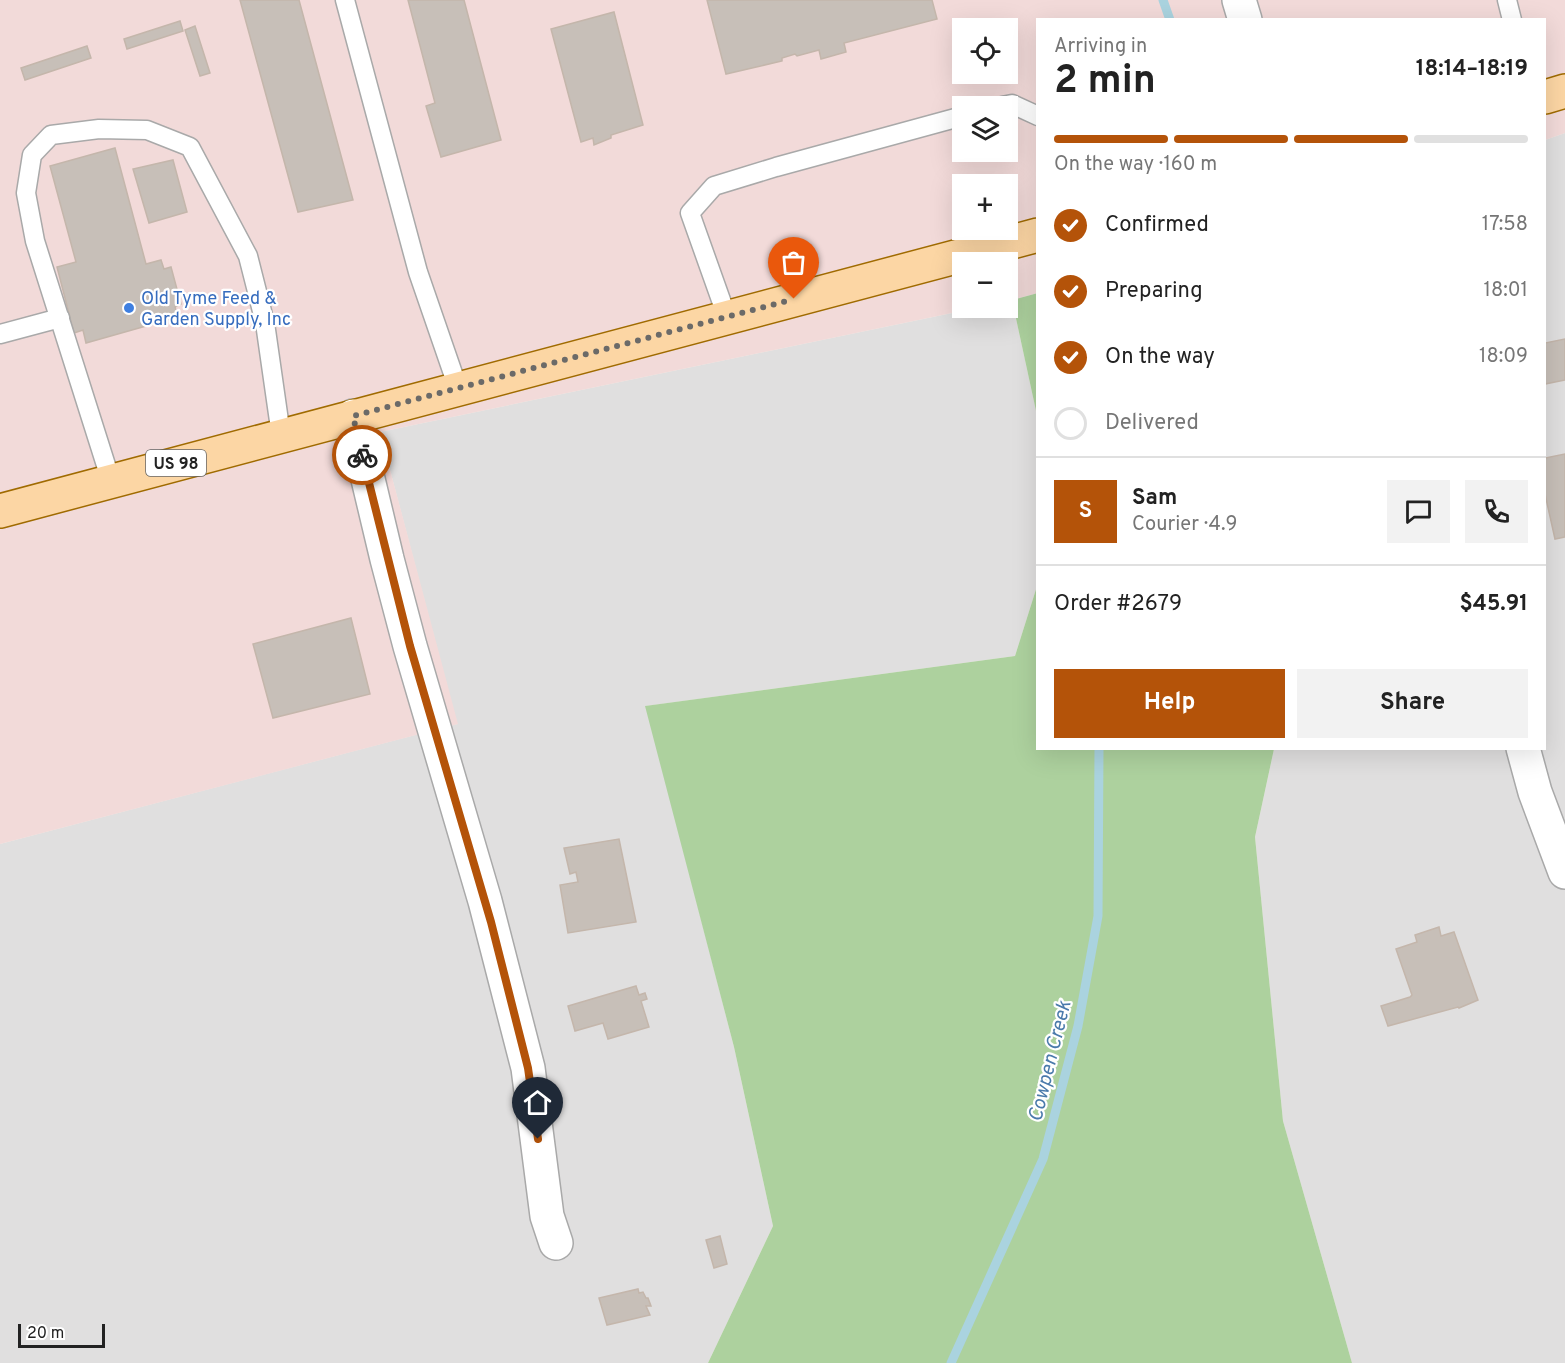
<!DOCTYPE html>
<meta charset="utf-8">
<style>
:root{--surface:#fff;--page:#f2f2f2;--text:#222;--muted:#767676;--line:#e0e0e0;--accent:#b45309}
body{margin:0;font-family:Overpass,sans-serif;background:var(--page);color:var(--text);height:100vh;display:flex;flex-direction:column;font-size:22px;white-space:nowrap}
*{box-sizing:border-box;margin:0}
p{font-size:20px;color:var(--muted)}
.icon{flex:none;width:33px;height:33px;fill:none;stroke:currentColor;stroke-width:2;stroke-linecap:round;stroke-linejoin:round}
.map{position:relative;flex:1;overflow:hidden}
.details{position:absolute;left:1036px;top:18px;width:510px;height:732px;display:flex;flex-direction:column;background:var(--surface);border-radius:0px;box-shadow:0 6px 24px #0002}
.details>*{flex:none}
.tools{position:absolute;left:952px;top:18px;display:grid;gap:12px}
.tools a{display:grid;place-items:center;width:66px;height:66px;border-radius:0px;background:var(--surface);box-shadow:0 6px 24px #0002;font-size:30px}
.scale{position:absolute;left:18px;bottom:15px;width:87px;box-sizing:border-box;padding-left:6px;border:3px solid #222;border-top:0;font-size:16px;line-height:21px;white-space:nowrap;color:#222;-webkit-text-stroke:4px #fff;paint-order:stroke}
.pin{position:absolute;display:grid;place-items:center;width:51px;height:51px;color:#fff;margin:-62px -26px;border-radius:50% 50% 50% 0;rotate:-45deg;box-shadow:0 0 6px #0007}
.pin .icon{rotate:45deg}
.courier{position:absolute;display:grid;place-items:center;width:60px;height:60px;margin:-30px;border:4px solid #b45309;border-radius:50%;background:#fff;color:#222;box-shadow:0 2px 8px #0007}
.overview em{font-style:normal;font-weight:700}
.overview div{display:flex;flex-direction:column-reverse}
.overview{display:flex;align-items:center;justify-content:space-between;height:102px;padding:0 18px}
h1{font-size:39px;font-weight:700;line-height:45px}
.bar{display:grid;grid-template-columns:repeat(4,1fr);gap:9px 6px;align-content:center;height:72px;padding:0 18px}
.bar i{height:8px;border-radius:4px;background:var(--line)}
.bar .selected{background:var(--accent)}
.bar p{grid-column:span 4}
.line{display:flex;align-items:center;gap:15px;padding:0 18px;border-top:2px solid var(--line)}
.line div{flex:1}
.round{display:grid;place-items:center;flex:none;width:63px;height:63px;border-radius:0px;background:var(--page)}
ol{padding:0 18px;list-style:none}
li{display:flex;align-items:center;gap:18px;height:66px}
li p{margin-inline-start:auto}
li .icon{padding:6px;border-radius:50%;background:var(--accent);color:#fff;stroke-width:4}
li:last-child{color:var(--muted)}
li i{width:33px;height:33px;border:3px solid var(--line);border-radius:50%}
.primary-button{display:flex;gap:12px;margin-top:auto;padding:12px 18px}
.primary-button a{flex:1;height:69px;border-radius:0px;background:var(--accent);color:#fff;font-size:24px;font-weight:700;line-height:69px;text-align:center}
.primary-button a+a{background:var(--page);color:var(--text)}
.map>svg:first-child{display:block}
.residential{fill:#e0dfdf}
.commercial{fill:#f2dad9;fill-rule:evenodd}
.forest{fill:#add19e}
.lines{fill:none;stroke-linecap:round;stroke-linejoin:round}
.stream{stroke:#aad3df;stroke-width:9}
.building{fill:#c7bfb8;stroke:#c4b6ab;stroke-width:1.5}
.lane-casing{stroke:#a9a9a9;stroke-width:21}
.street-casing{stroke:#a9a9a9;stroke-width:36}
.primary-casing{stroke:#a06b00;stroke-width:36}
.lane{stroke:#fff;stroke-width:18}
.street{stroke:#fff;stroke-width:33}
.primary{stroke:#fcd6a4;stroke-width:33}
.done{stroke:#6b6a68;stroke-width:6;stroke-dasharray:0 10.8}
.route{stroke:#b45309;stroke-width:8}
.shop-dot{fill:#3f7fe0;stroke:#fff;stroke-width:2}
.labels{text-anchor:middle;stroke-width:4.5;stroke-linejoin:round;paint-order:stroke}
.shield{fill:#fff;stroke:#646464;stroke-width:1.5}
.shield-label{font-size:16px;font-weight:bold;fill:#222}
.shop-label{font-size:18px;fill:#366cbe;stroke:#fff;text-anchor:start}
.water-label{font-size:20px;font-style:italic;fill:#4a7aab;stroke:#fff}
</style>
<div class="map">
<svg width="1565" height="1363" viewBox="0 0 1565 1363">
<rect width="100%" height="100%" fill="#f2efe9"/>
<g class="residential">
<polygon points="1565,133 1565,1363 1352,1363 1283,1121 1255,837 1274,749 1545,748 1545,140"/>
<polygon points="1012,300 1038,420 1038,583 1015,656 646,706 734,1047 773,1226 708,1363 0,1363 0,844 457,724 380,432 976,308 1008,308 1008,301"/>
</g>
<path class="commercial" d="M0,0h1565v133l-20,7v-120h-507v273l-30,8v-39h-45v46h13l-596,124 78,292 -458,120zM963,28h45v46h-45zM963,106h45v46h-45zM963,184h45v46h-45z"/>
<g class="forest">
<polygon points="1038,293 1038,420 1012,300"/>
<polygon points="1038,583 1038,748 1274,749 1255,837 1283,1121 1352,1363 708,1363 773,1226 734,1047 645,706 1015,656"/>
</g>
<g class="lines">
<g class="stream">
<polyline points="1163,0 1170,20"/>
<polyline points="951,1363 1043,1159 1078,1026 1098,916 1099,748"/>
</g>
</g>
<g class="building">
<polygon points="240,0 299,0 353,200 298,212"/>
<polygon points="408,0 464,0 501,140 441,157 426,106 435,103"/>
<polygon points="707,0 932,0 937,19 844,43 846,52 821,59 819,50 797,56 795,54 782,58 782,61 726,74"/>
<polygon points="614,12 643,125 611,135 611,138 594,145 593,138 581,142 551,29"/>
<polygon points="180,21 183,31 127,49 124,39"/>
<polygon points="195,26 210,73 200,76 185,30"/>
<polygon points="87,46 91,58 25,80 21,68"/>
<polygon points="115,148 146,264 161,260 164,269 171,267 181,304 175,307 178,317 86,343 83,330 74,333 57,267 76,262 50,166"/>
<polygon points="173,160 187,212 149,223 133,169"/>
<polygon points="1565,339 1565,380 1545,384 1545,343"/>
<polygon points="1565,454 1565,537 1555,539 1545,494 1545,458"/>
<polygon points="351,618 370,694 273,718 253,644"/>
<polygon points="619,839 636,922 568,933 560,885 578,882 576,872 570,874 564,848"/>
<polygon points="1439,927 1441,936 1454,932 1478,1000 1459,1008 1458,1007 1388,1026 1381,1006 1410,997 1412,995 1396,949 1417,942 1415,935"/>
<polygon points="636,986 639,995 645,993 647,999 641,1001 649,1027 608,1039 603,1023 575,1031 568,1006"/>
<polygon points="720,1236 727,1264 714,1268 706,1240"/>
<polygon points="638,1289 639,1293 643,1292 646,1298 648,1298 651,1306 646,1306 650,1315 607,1325 599,1298"/>
</g>
<g class="lines">
<g class="lane-casing">
<g id="lane">
<polyline points="345,0 418,272 458,388"/>
<polyline points="1507,0 1512,20"/>
<polyline points="1002,106 1012,104 1038,116"/>
<polyline points="727,317 690,213 714,186 776,167 963,116"/>
<polyline points="0,334 60,318"/>
<polyline points="111,481 35,241 26,193 32,155 51,135 99,129 147,130 190,147 248,256 265,323 281,435"/>
</g>
</g>
<g class="street-casing">
<g id="street">
<polyline points="1239,0 1245,20"/>
<polyline points="353,416 387,559 410,646 485,901 528,1068 547,1216 556,1243"/>
<polyline points="1523,748 1535,792 1565,872"/>
</g>
</g>
<g class="primary-casing">
<g id="primary">
<polyline points="1545,97 1565,91"/>
<polyline points="0,511 1038,235"/>
</g>
</g>
<use href="#lane" class="lane"/>
<use href="#street" class="street"/>
<use href="#primary" class="primary"/>
</g>
<g class="lines">
<polyline class="done" points="362,455 353,416 794,299"/>
<polyline class="route" points="362,455 410,646 491,922 528,1068 538,1139"/>
</g>
<circle class="shop-dot" cx="129" cy="308" r="6"/>
<g class="labels">
<rect class="shield" x="146" y="450" width="60" height="26" rx="4.5"/>
<g class="shield-label">
<text x="176" y="469">US 98</text>
</g>
<g class="shop-label">
<text x="141" y="304">Old Tyme Feed &amp;<tspan x="141" dy="21">Garden Supply, Inc</tspan></text>
</g>
<g class="water-label">
<text transform="translate(1049 1061) rotate(-76)" y="7">Cowpen Creek</text>
</g>
</g>
</svg>
<div class="tools">
<a><svg class="icon" aria-label="locate" viewBox="0 0 24 24"><circle cx="12" cy="12" r="6"/><path d="M12 2v4M12 18v4M2 12h4M18 12h4"/></svg></a>
<a><svg class="icon" aria-label="layers" viewBox="0 0 24 24"><path d="M12 4l9 5-9 5-9-5zM3 14l9 5 9-5"/></svg></a>
<a>+</a>
<a>−</a>
</div>
<div class="scale">20 m</div>
<div class="pin" style="left:794px;top:299px;background:#ea580c"><svg class="icon" aria-label="bag" viewBox="0 0 24 24"><path d="M5 8h14l-1 12H6zM9 8a3 3 0 0 1 6 0"/></svg></div>
<div class="pin" style="left:538px;top:1139px;background:#1f2937"><svg class="icon" aria-label="home" viewBox="0 0 24 24"><path d="M3 11l9-7 9 7M6 9v11h12V9"/></svg></div>
<div class="courier" style="left:362px;top:455px"><svg class="icon" aria-label="bike" viewBox="0 0 24 24"><circle cx="6" cy="16" r="4"/><circle cx="18" cy="16" r="4"/><path d="M6 16l4-8h5l3 8M10 8l3 8H6M13 5h3"/></svg></div>
<section class="details">
<div class="overview"><div><h1>2 min</h1><p>Arriving in</p></div><em>18:14–18:19</em></div>
<div class="bar"><i class="selected"></i><i class="selected"></i><i class="selected"></i><i></i><p>On the way · 160 m</p></div>
<ol>
<li><svg class="icon" aria-label="check" viewBox="0 0 24 24"><path d="M5 12l5 5 9-10"/></svg>Confirmed<p>17:58</p></li>
<li><svg class="icon" aria-label="check" viewBox="0 0 24 24"><path d="M5 12l5 5 9-10"/></svg>Preparing<p>18:01</p></li>
<li><svg class="icon" aria-label="check" viewBox="0 0 24 24"><path d="M5 12l5 5 9-10"/></svg>On the way<p>18:09</p></li>
<li><i></i>Delivered</li>
</ol>
<div class="line" style="height:108px"><b class="round" style="background:var(--accent);color:#fff">S</b><div><b>Sam</b><p>Courier · 4.9</p></div><a class="round"><svg class="icon" aria-label="chat" viewBox="0 0 24 24"><path d="M4 5h16v11H9l-5 4z"/></svg></a><a class="round"><svg class="icon" aria-label="phone" viewBox="0 0 24 24"><path d="M5 4h4l2 5-3 2q2 4 5 5l2-3 5 2v4C11 20 4 13 5 4z"/></svg></a></div>
<div class="line" style="height:78px"><div>Order #2679</div><b>$45.91</b></div>
<div class="primary-button"><a>Help</a><a>Share</a></div>
</section>
</div>
